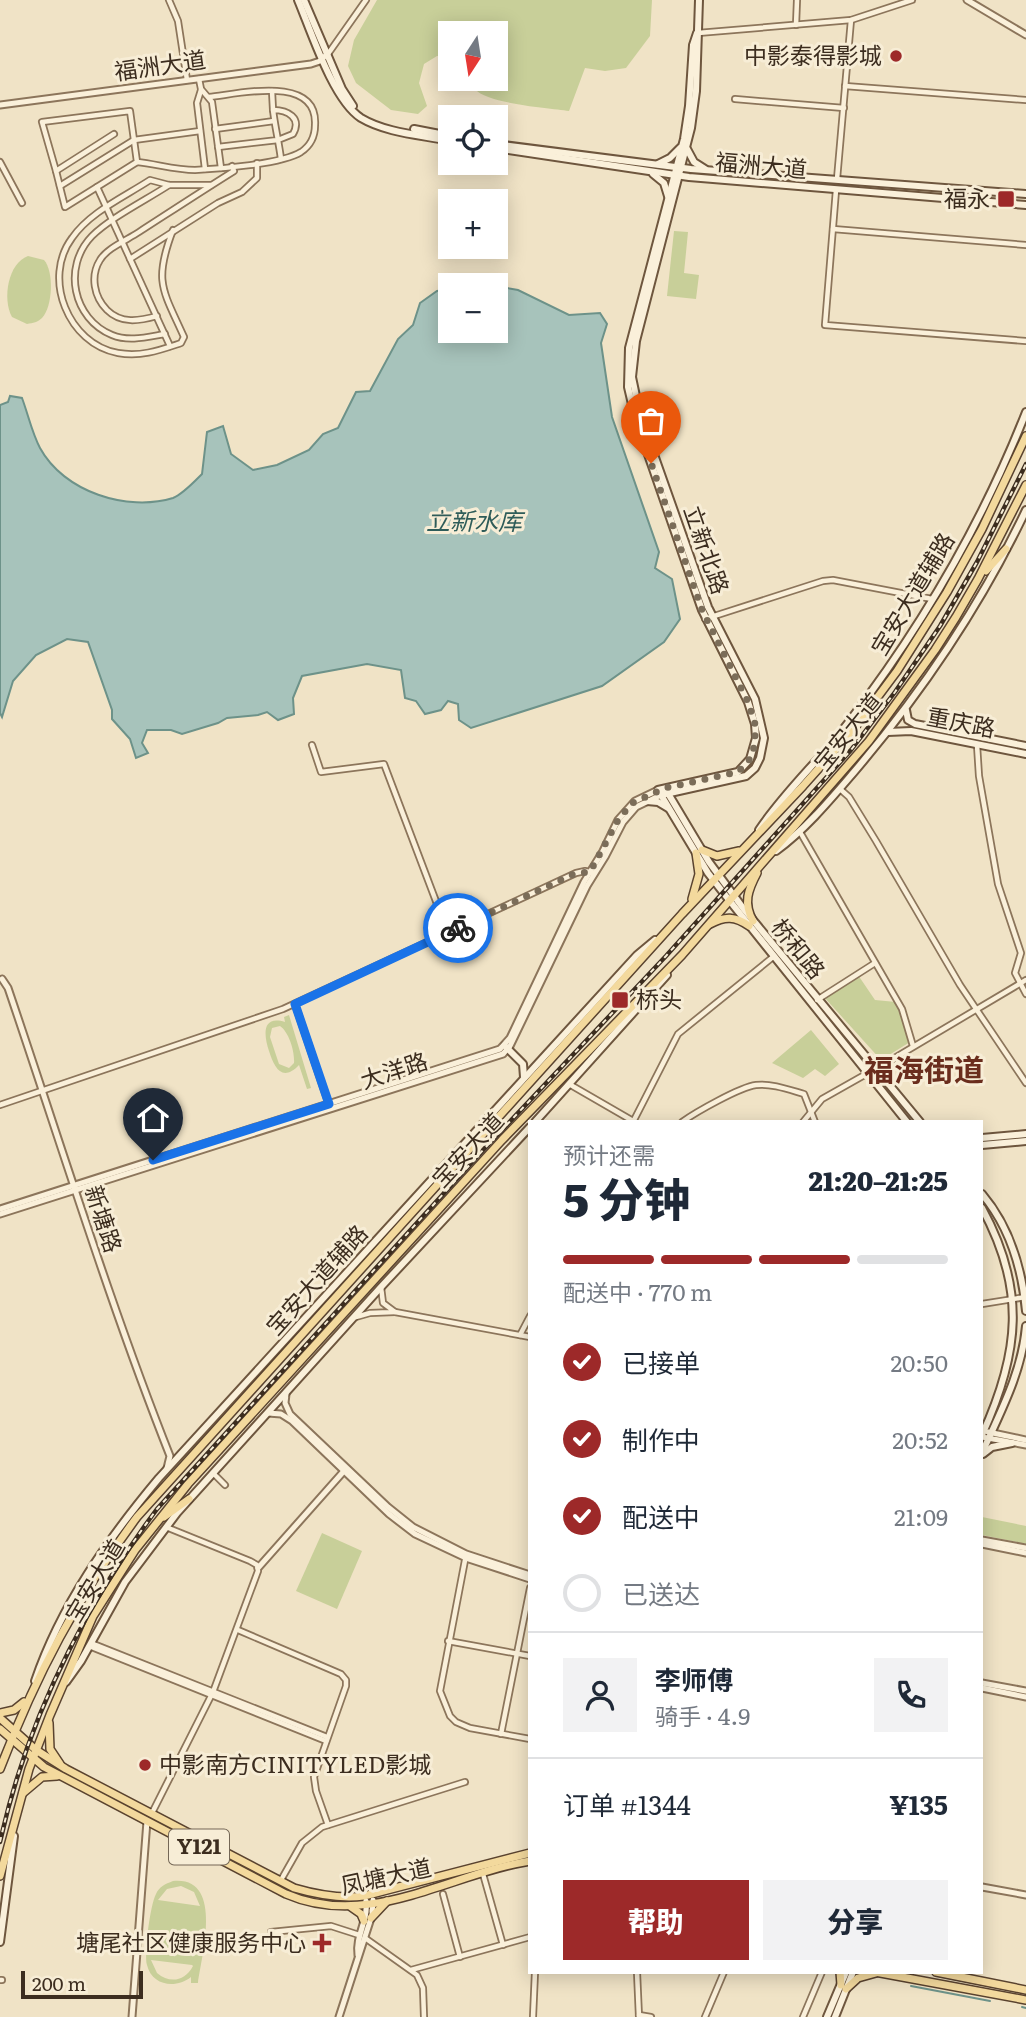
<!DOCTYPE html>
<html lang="zh">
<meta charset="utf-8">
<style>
:root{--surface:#fff;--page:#f2f2f3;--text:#1f2937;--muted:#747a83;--line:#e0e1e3;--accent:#9d2929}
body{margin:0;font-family:Literata,"Noto Sans SC",serif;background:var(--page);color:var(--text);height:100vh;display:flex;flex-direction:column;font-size:26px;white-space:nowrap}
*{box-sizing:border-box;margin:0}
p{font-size:23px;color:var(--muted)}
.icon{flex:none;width:38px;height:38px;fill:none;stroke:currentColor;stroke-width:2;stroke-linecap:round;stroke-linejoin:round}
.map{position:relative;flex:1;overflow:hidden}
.side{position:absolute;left:528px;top:1120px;width:455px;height:854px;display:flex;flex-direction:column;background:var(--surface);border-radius:0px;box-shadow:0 4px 18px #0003}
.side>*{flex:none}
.needle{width:46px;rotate:192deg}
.tools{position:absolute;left:438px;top:21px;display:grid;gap:14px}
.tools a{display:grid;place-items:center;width:70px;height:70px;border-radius:0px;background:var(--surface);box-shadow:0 4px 18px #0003;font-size:35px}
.scale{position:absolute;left:21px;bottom:18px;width:122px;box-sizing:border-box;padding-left:7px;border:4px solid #3c2d1f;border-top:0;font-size:19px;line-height:24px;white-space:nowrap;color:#3c2d1f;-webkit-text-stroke:5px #f7edd6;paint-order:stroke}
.pin{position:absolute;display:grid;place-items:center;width:60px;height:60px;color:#fff;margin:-72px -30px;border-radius:50% 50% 50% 0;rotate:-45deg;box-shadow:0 0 7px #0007}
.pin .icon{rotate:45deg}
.courier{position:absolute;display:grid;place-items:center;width:70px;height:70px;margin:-35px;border:5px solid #1a73e8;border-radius:50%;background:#fff;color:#222;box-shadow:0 2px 9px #0007}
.summary em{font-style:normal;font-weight:800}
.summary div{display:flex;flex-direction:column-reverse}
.summary{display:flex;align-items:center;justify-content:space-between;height:119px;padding:0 35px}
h1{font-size:46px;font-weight:800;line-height:52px}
.bar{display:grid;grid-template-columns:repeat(4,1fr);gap:10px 7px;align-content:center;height:84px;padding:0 35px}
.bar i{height:9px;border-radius:5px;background:var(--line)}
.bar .active{background:var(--accent)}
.bar p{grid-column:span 4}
.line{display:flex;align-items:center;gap:18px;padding:0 35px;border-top:2px solid var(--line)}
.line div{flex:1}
.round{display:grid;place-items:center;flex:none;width:74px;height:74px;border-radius:0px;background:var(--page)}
ol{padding:0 35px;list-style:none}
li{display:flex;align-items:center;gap:21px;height:77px}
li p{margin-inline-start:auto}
li .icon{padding:7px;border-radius:50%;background:var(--accent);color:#fff;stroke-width:4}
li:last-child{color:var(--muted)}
li i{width:38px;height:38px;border:4px solid var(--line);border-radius:50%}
.primary-button{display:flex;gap:14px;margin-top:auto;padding:14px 35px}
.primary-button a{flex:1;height:80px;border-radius:0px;background:var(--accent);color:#fff;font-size:28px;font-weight:800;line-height:80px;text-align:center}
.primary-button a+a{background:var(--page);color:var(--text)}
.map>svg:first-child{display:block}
.green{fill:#c8cf99;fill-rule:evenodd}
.water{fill:#a7c3bb;stroke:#6d9289;stroke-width:2}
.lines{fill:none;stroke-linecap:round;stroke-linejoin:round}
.stream{stroke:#6d9289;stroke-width:2}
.minor-casing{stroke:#8c755b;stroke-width:8}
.tertiary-casing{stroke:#8c755b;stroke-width:9}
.secondary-casing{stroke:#6e563e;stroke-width:10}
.primary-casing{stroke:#5a432f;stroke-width:10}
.minor{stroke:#faf0da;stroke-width:4.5}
.tertiary{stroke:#faf0da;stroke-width:5}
.secondary{stroke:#faf0da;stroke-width:6}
.primary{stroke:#f3d99d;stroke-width:7}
.rail-casing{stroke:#3c2d1f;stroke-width:4.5}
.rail{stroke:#f7edd6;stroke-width:2;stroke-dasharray:5;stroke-linecap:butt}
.done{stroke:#7b6d59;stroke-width:7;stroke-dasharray:0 12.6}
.route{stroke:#1a73e8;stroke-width:9}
.poi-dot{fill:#9d2929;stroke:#f7edd6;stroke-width:2.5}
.labels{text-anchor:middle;stroke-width:6;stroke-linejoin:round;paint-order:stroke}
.shield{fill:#f7edd6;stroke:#746756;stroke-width:2}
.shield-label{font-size:21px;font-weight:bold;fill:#3c2d1f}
.poi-label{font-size:23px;fill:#3c2d1f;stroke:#f7edd6;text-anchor:end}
.street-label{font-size:23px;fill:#3c2d1f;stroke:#f7edd6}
.water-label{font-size:24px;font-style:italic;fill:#2e5c59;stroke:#f7edd6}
.district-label{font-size:30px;font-weight:bold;fill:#6a2d1d;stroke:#f7edd6}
</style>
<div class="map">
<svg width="1026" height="2017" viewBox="0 0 1026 2017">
<rect width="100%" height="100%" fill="#f0e3c6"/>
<g class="green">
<path d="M377,0h275l-2,36 -24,32 -21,3 -20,-3 -16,43c-20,-3 -82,-7 -94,-22 0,0 -3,-9 -4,-10h24v-46h-45v24l-13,-1 -13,8 -5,19 8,23 -9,8 -27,-4 -35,-27 -8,-17 6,-26z"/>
<polygon points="674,231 688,232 684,273 699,275 696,299 667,296"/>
<path d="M28,256l16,4c10,11 9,46 -2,58 -4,4 -9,5 -15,6l-15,-7c-10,-18 -4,-54 16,-61z"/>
<polygon points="858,975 875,1000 896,1002 910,1042 881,1060 824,997"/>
<path d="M289,1015l22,73 -4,1 -8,-24c-17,18 -25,2 -30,-14 -5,-15 -8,-36 16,-29l-1,-5zM280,1026c9,6 15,26 14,37l-5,5 -10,-4 -9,-27 2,-9z"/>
<polygon points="811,1030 839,1064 825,1076 815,1069 803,1078 772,1063"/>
<polygon points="982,1517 1026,1526 1026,1544 982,1535"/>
<polygon points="322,1533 362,1551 337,1609 296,1591"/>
<path d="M173,1881c51,-5 29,73 25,102h-7v-6c-15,12 -39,9 -44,-12 -3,-11 3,-60 9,-71 3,-7 9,-10 17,-13zM181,1886l13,6 6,14 -42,-6 9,-11zM151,1960l41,5 1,1c-8,15 -23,18 -36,7z"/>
</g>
<path class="water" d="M495,286l23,4 51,25 31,-2 7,11 -6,19 11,74 47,135 -4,16 17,11 8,40 -16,23 -62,44 -131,42 -12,-8 -1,-16 -10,-3 -7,9 -16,4 -9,-13 -11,-3 -4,-28 -34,-6 -65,12 -9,22 1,16 -16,6 -11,-8 -9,3 -31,3 -9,5 -36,11 -11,-4h-24l-5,13 6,10 -12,5 -6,-19 -18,-20v-9l-24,-68 -21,-3 -31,16 -23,26 -11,36 -2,-4v-308l8,-3 2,-6 12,2c6,16 10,35 18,50 24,44 87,64 133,50 10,-4 21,-16 29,-24l5,-42 16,-6 8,28 22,16 24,-5 32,-15 14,-16 15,-6 18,-36 14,-1 28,-52 15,-14 7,-22 17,-12 13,-2v42h45z"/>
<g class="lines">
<g class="stream">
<polyline points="911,1986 990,2001"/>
<polyline points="1022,2007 1026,2008"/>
</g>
<g class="minor-casing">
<g id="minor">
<polyline points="169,0 178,21 187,80"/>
<polyline points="796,25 797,0"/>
<polyline points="698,33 851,20 912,0"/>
<polyline points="328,54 366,0"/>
<polyline points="199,79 201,89 212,102 221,168"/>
<polyline points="845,86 1026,100"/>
<polyline points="201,90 197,103 205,169"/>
<polyline points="272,91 273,110"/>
<polyline points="735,99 844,108"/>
<polyline points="215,129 274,121"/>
<polyline points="114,134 56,171 42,122 130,111 137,162 97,187 170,346"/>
<path d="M218,147l60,-7 15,-6c9,-16 -5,-24 -20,-24 2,17 6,33 8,49"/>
<polyline points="0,162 22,203"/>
<path d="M137,162c19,2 39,8 58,8 24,-1 87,-6 106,-18 9,-6 14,-16 14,-27 3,-51 -76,-31 -106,-28"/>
<polyline points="56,171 65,207 97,187"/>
<polyline points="837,179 851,20"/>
<polyline points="60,186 134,140 200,131"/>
<polyline points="836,190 825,325 1026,341"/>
<polyline points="833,229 1026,245"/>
<path d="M173,230c-20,52 -10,60 11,107l-3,6c-21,7 -39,14 -63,10 -50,-9 -76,-75 -46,-115 18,-26 52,-41 78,-58l19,5h42"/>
<polyline points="130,259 218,203 242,192 257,178 257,163"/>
<path d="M157,316c-18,5 -36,8 -50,-6 -13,-13 -17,-34 -7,-50 7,-12 27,-20 39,-28 31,-20 63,-41 95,-61l-2,-5"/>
<path d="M165,334c-18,3 -36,8 -53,1 -39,-16 -50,-68 -20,-99 18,-18 54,-36 77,-51"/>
<polyline points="705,619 823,581 833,580 932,599"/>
<polyline points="312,745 321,772 384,764 448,933"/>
<polyline points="977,745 979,776 998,884 1021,953 1015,973 1026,994"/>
<polyline points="840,789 849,797 876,841 960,985 1026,1083"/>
<polyline points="800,832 902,1009 913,1046"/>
<polyline points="817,1000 875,963"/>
<polyline points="295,1004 329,1105"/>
<polyline points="876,1069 1026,980"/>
<polyline points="569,1084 633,1121"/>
<polyline points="0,1105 283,1009 576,873 585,871 593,873"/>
<polyline points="633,1122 678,1034 773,957"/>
<path d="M682,1122c14,-10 58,-35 74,-37 15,-2 34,5 48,9l11,28"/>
<polyline points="803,1122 822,1099 868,1073"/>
<polyline points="982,1304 1026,1297"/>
<polyline points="395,1312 530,1337"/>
<polyline points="356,1317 370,1313 395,1312 383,1303 381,1287"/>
<polyline points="520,1335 530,1316"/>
<polyline points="213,1473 225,1485"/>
<polyline points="466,1555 440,1691 450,1716 456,1722 470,1728 530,1739"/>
<polyline points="238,1630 327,1668 341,1674 346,1680 346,1686 314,1777 316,1791 328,1825"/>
<polyline points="448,1641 530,1656"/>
<polyline points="91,1643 327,1737"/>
<polyline points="89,1646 326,1741"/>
<polyline points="501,1734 530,1588"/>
<polyline points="152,1813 213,1692 258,1571 257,1565 250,1561 166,1527"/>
<polyline points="483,1874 503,1945"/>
<polyline points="281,1880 302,1843 322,1827 465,1782"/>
<polyline points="443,1894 460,1957"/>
<polyline points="271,1932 331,1926 359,1935"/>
<polyline points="365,1938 417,1975 423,1988 424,2017"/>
<polyline points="411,1970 530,1937"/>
<polyline points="637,1972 639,2017"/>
<polyline points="0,1980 2,1980"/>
<polyline points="639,2015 651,2017"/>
<polyline points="533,2017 535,1972"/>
<polyline points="705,2017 724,1972"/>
<polyline points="803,2017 822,1972"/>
</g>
</g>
<g class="tertiary-casing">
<g id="tertiary">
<polyline points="967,0 1026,35"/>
<polyline points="0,105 311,64 320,61 327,54"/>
<path d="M2,979l6,9c53,156 101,314 162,468l-3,12"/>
<polyline points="0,1209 500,1049 510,1038 584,882 603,851 618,820 635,801 658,790"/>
<polyline points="0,1214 503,1054 510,1046 587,886 605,857 623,822 636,807 661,795"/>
<polyline points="286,1394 285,1403 290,1414 388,1507 413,1527 466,1554 530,1575"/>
<polyline points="268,1413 281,1414 292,1421 389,1514 415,1534 466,1558 530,1579"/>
<polyline points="988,1432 1026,1440"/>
<polyline points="982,1437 1026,1445"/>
<polyline points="982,1540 1026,1548"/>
<polyline points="982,1544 1026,1553"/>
<polyline points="258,1568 344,1471"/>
<polyline points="982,1683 1026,1691"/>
<polyline points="982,1688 1026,1697"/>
<polyline points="982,1887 1026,1895"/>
<path d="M358,1955c-3,-19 11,-36 8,-54"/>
<polyline points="132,2017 147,1821"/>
<polyline points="339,2017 372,1915 373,1900"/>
</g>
</g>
<g class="secondary-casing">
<g id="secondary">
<path d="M298,0c13,31 35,100 63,118 25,15 60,17 89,23"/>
<polyline points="304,0 342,89 353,106"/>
<polyline points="697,33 693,45 689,106 684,139 629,348 628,387 635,417 702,610 748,702 755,724 756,738 750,759 738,772 658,790 708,873 729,900 907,1122"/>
<polyline points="414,129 450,136"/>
<polyline points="495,144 691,169 1026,194"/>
<polyline points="495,148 689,177 1026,205"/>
<polyline points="687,149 694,162 705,169"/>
<polyline points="658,164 670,158 680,148"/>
<polyline points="653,174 664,183 668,196"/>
<polyline points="906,710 908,720 915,724 1026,746"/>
<polyline points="888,732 911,731 1026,754"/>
<polyline points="666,790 709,862 743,908 920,1122"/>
<polyline points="661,795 746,776 755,768 760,758 764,738 755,699 708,607 640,415 632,377 636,341 691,128 696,91 699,0"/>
<polyline points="647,801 658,802 668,808"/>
<path d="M759,830c26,-39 61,-70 89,-107 73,-95 134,-199 178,-311"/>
<path d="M776,851c30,-22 54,-51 78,-79 68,-80 127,-167 172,-262"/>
<polyline points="505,1046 523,1064 524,1077"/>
<polyline points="535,1122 667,975"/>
<polyline points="982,1138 1026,1134"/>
<polyline points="982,1145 1026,1141"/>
<path d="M982,1194c28,33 40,74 44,117"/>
<path d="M982,1208c44,81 38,144 0,227"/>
<path d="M982,1453c19,-42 40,-81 44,-127"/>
<polyline points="983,1454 992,1447 1012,1443"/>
<path d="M35,1681c26,-76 73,-142 124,-203l478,-523 18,-15"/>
<polyline points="66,1682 81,1661 125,1582 177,1513 381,1287 530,1127"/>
<polyline points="0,1942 14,1836"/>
<polyline points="827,2017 846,1972"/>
<polyline points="835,2017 853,1972"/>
</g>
</g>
<g class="primary-casing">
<g id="primary">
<polyline points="986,571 1006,549"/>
<polyline points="702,850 717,856 739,851"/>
<polyline points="692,899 699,874 696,853"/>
<path d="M753,921c-10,-18 -5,-31 4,-48"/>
<path d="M710,924c15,-8 25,-8 39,2"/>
<polyline points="164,1517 189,1499"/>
<polyline points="0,1713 14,1710 24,1702"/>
<path d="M0,1718l36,32 30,19 228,119c24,7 46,11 70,8l166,-43"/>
<polyline points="49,1723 50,1749 60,1764"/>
<path d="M0,1729l44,38 242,127c83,36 163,-20 244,-33"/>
<path d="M0,1769c36,-94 77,-172 137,-252l545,-603 121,-128 50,-56 44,-59 50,-79 35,-63 44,-93"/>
<polyline points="23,1793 42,1777 57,1776"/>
<polyline points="0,1876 29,1769 50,1715 93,1616 135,1550 188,1484 502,1140 682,955 869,741 935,650 956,617 978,579 1026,485"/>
<polyline points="351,1907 361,1914 364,1921"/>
<polyline points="371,1918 387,1901"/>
<polyline points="840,1972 841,1985"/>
<polyline points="875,1972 1026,2000"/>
<polyline points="936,1972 1026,1990"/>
<polyline points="846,1989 858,1978 876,1973"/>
</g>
</g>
<use href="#minor" class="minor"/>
<use href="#tertiary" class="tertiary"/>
<use href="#secondary" class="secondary"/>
<use href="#primary" class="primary"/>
<g class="rail-casing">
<path id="rail" d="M0,1842c27,-122 82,-232 157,-333l328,-361 181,-192 185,-206 44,-58 45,-66 37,-64 49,-98"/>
</g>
<use href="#rail" class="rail"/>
</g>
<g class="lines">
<polyline class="done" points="458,928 576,873 590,872 618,820 632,803 665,788 738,772 750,759 755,744 755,724 748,702 702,610 651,463"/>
<polyline class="route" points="153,1160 329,1104 295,1004 458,928"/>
</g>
<g class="poi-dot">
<circle cx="896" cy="56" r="7"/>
<rect x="997" y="190" width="18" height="18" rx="3.5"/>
<rect x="611" y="991" width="18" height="18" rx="3.5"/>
<circle cx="145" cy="1765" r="7"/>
<path d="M318.5 1932.5h7v7h7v7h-7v7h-7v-7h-7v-7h7z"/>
</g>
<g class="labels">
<rect class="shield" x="169" y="1829.5" width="60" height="35" rx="5"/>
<g class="shield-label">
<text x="199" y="1854">Y121</text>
</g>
<g class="poi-label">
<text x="882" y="64">中影泰得影城</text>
<text x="990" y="207">福永</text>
<text x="636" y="1008" text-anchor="start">桥头</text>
<text x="159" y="1773" text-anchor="start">中影南方CINITYLED影城</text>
<text x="306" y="1951">塘尾社区健康服务中心</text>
</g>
<g class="street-label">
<text transform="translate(160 66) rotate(-8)" y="8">福洲大道</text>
<text transform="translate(761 166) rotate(5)" y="8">福洲大道</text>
<text transform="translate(706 550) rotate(71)" y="8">立新北路</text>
<text transform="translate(913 594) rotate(-59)" y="8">宝安大道辅路</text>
<text transform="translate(961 723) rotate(11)" y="8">重庆路</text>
<text transform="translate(848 732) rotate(-51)" y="8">宝安大道</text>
<text transform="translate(798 949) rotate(51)" y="8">桥和路</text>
<text transform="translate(394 1071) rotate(-18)" y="8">大洋路</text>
<text transform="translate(468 1150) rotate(-47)" y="8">宝安大道</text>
<text transform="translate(103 1219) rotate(72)" y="8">新塘路</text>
<text transform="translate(317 1280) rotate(-48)" y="8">宝安大道辅路</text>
<text transform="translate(95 1581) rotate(-59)" y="8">宝安大道</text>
<text transform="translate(386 1877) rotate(-12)" y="8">凤塘大道</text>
</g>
<g class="water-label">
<text x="474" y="530">立新水库</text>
</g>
<g class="district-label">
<text x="924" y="1081">福海街道</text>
</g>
</g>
</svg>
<div class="tools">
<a><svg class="needle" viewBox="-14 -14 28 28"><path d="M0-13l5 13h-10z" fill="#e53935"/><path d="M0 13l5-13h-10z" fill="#747a83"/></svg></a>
<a><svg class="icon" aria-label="locate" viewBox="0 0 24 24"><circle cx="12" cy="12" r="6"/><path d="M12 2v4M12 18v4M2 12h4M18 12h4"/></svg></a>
<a>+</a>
<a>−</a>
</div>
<div class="scale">200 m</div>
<div class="pin" style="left:651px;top:463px;background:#ea580c"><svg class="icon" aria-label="bag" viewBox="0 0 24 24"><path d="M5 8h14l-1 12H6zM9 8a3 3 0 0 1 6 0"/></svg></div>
<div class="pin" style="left:153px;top:1160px;background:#1f2937"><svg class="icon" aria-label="home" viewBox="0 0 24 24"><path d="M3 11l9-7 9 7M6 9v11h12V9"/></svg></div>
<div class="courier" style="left:458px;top:928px"><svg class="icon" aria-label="bike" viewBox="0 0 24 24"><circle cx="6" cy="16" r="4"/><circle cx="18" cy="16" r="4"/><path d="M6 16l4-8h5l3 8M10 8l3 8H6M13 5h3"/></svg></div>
<section class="side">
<div class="summary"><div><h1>5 分钟</h1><p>预计还需</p></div><em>21:20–21:25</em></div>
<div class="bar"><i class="active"></i><i class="active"></i><i class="active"></i><i></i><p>配送中 · 770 m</p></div>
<ol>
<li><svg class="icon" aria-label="check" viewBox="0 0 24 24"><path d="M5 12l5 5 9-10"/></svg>已接单<p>20:50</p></li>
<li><svg class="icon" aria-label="check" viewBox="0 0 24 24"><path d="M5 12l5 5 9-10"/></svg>制作中<p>20:52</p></li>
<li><svg class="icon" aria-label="check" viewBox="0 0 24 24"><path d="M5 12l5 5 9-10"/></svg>配送中<p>21:09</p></li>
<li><i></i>已送达</li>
</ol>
<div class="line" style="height:126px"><a class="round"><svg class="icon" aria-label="person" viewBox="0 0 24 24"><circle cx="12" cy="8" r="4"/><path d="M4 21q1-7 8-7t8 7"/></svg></a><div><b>李师傅</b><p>骑手 · 4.9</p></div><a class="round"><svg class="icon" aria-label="phone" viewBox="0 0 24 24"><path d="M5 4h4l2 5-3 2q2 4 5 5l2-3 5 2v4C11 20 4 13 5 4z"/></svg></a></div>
<div class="line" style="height:91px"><div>订单 #1344</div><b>¥135</b></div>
<div class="primary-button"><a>帮助</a><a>分享</a></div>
</section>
</div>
